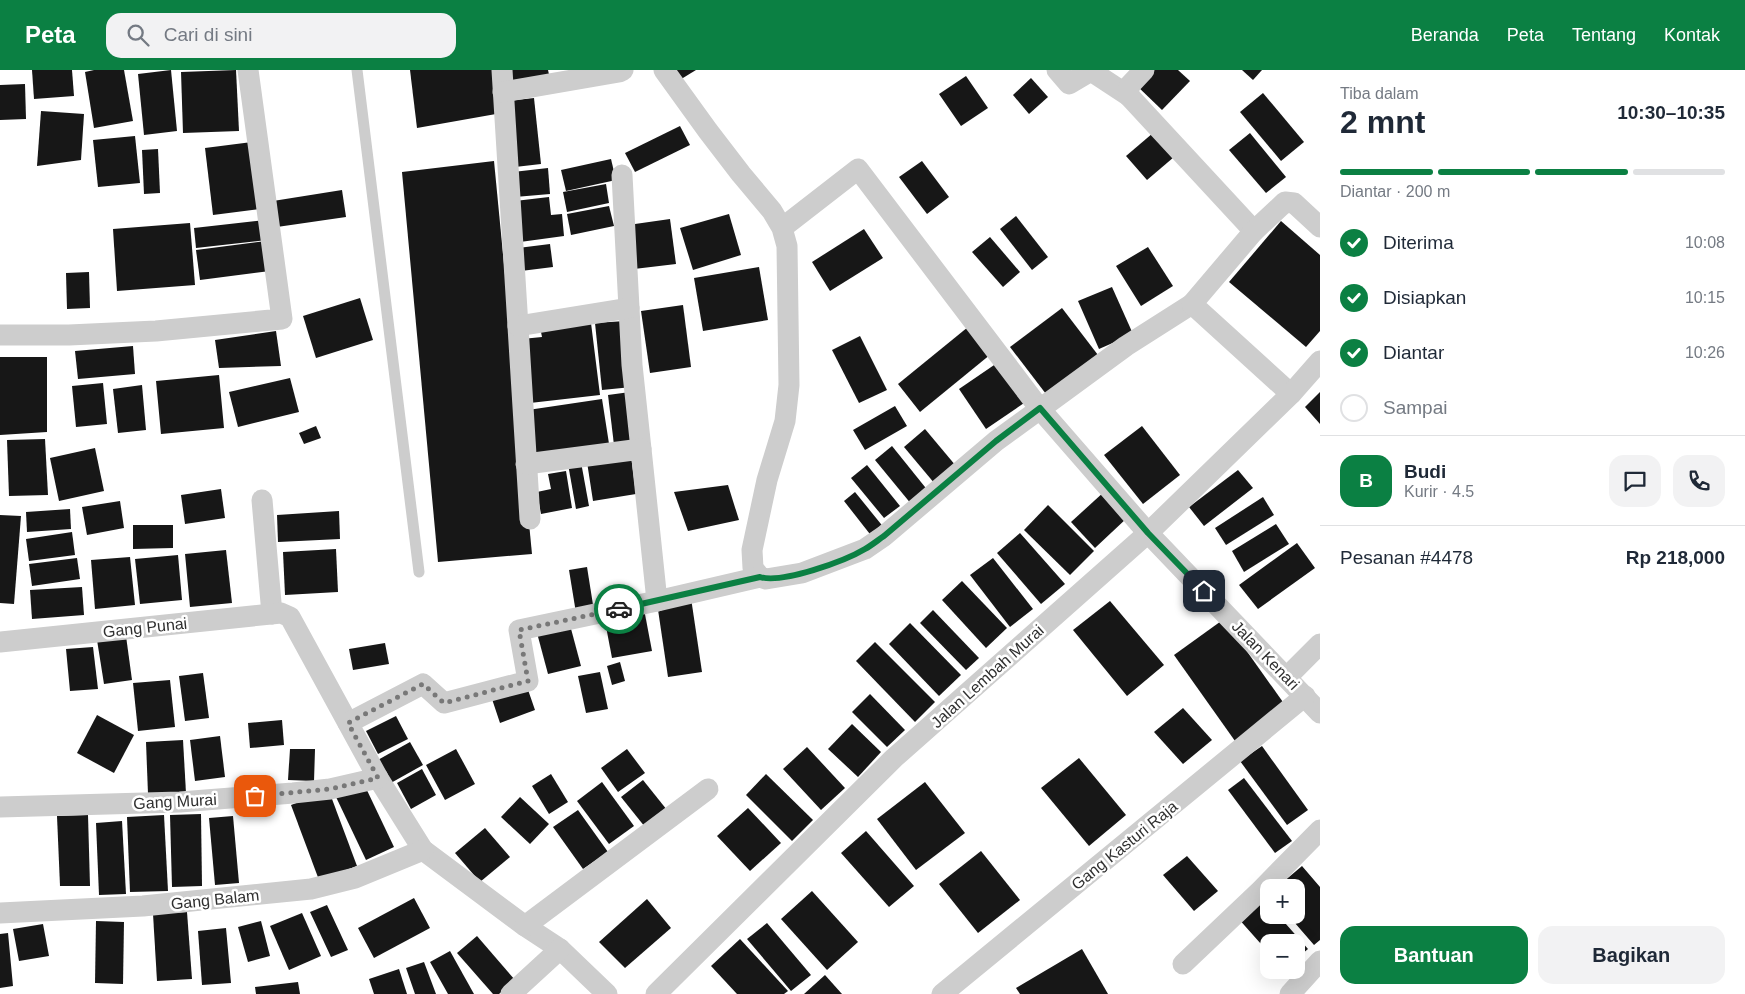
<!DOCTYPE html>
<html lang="id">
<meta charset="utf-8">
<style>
:root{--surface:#fff;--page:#f2f2f3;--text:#1f2937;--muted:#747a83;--line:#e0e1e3;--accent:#0b8043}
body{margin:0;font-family:Arial,sans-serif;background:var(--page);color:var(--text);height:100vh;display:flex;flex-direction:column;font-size:19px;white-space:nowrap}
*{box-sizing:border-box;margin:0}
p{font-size:16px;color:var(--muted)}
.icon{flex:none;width:28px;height:28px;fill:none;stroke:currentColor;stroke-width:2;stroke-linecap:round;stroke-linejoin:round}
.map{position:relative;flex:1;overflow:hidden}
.drawer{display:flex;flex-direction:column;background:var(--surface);width:425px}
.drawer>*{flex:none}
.controls{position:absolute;left:1260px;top:809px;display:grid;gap:10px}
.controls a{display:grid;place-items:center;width:45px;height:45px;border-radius:10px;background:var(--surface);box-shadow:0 5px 20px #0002;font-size:25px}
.pin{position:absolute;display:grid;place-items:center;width:42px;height:42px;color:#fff;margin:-21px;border-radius:10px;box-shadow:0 2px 8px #0006}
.courier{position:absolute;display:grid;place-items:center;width:50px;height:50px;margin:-25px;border:4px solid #0b8043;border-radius:50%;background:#fff;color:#222;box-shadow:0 1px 6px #0007}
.head em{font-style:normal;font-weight:700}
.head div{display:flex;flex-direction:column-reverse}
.head{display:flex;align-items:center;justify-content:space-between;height:85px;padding:0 20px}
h1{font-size:32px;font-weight:700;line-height:38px}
.bar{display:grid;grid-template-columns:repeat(4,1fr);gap:8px 5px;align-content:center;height:60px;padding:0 20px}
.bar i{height:6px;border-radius:4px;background:var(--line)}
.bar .on{background:var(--accent)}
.bar p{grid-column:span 4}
.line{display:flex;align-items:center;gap:12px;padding:0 20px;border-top:1px solid var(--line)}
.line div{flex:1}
.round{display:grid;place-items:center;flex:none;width:52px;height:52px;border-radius:15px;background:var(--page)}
ol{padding:0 20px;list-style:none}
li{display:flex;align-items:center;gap:15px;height:55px}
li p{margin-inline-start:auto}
li .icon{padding:5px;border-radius:50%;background:var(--accent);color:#fff;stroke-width:4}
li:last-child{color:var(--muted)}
li i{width:28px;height:28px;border:2px solid var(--line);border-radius:50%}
.action{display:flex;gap:10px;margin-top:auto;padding:10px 20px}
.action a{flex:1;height:58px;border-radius:15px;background:var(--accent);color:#fff;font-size:20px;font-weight:700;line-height:58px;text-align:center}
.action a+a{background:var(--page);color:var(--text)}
header{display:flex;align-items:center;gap:30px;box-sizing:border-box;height:70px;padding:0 25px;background:var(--accent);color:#fff}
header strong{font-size:24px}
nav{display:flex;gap:28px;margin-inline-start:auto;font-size:18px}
.search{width:350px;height:45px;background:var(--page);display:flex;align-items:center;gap:12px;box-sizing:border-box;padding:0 18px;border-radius:15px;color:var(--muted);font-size:19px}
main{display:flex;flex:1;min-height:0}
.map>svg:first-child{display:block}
.building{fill:#171717}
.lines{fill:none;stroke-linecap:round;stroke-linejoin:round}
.service{stroke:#cdcdcd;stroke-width:11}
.minor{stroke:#cdcdcd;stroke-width:21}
.done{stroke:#787878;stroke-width:5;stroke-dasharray:0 9}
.route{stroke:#0b8043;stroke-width:6}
.labels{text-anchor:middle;stroke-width:5;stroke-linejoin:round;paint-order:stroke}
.street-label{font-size:16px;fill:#303030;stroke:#fff}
</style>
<header>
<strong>Peta</strong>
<div class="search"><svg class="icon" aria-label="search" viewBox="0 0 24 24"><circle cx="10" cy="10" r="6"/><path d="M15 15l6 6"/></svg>Cari di sini</div>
<nav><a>Beranda</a><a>Peta</a><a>Tentang</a><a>Kontak</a></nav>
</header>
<main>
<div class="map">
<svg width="1320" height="924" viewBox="0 0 1320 924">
<rect width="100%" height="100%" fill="#fff"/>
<g class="building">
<polygon points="32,0 72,0 74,26 34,29"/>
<polygon points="94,0 124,0 133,51 94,58 85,2"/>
<polygon points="171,0 177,61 144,65 138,4"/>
<polygon points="236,0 239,61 183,63 181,2"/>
<polygon points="410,0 492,0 496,44 417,58"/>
<polygon points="506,0 548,0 550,9 509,16"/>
<polygon points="671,0 696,0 678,11"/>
<polygon points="1148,0 1178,0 1190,11 1162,40 1135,14"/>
<polygon points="1242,0 1262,0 1253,10"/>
<polygon points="966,6 988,38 961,56 939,24"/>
<polygon points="1031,8 1048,27 1029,44 1013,25"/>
<polygon points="25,14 26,49 0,50 0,15"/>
<polygon points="1263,23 1304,72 1281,91 1240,42"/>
<polygon points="534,28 541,94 515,97 508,31"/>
<polygon points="41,41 84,44 81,90 37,96"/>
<polygon points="680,56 690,75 635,102 625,83"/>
<polygon points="1153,63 1174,87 1147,110 1126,86"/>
<polygon points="1250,63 1286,107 1266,123 1229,80"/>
<polygon points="135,66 140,113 98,117 93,70"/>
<polygon points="252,72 260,139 213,145 205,78"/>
<polygon points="158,79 160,123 144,124 142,80"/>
<polygon points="611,89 616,110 566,121 561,100"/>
<polygon points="494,91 532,484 438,492 402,102"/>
<polygon points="922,91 949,127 927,144 899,107"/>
<polygon points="548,98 550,124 515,127 513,102"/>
<polygon points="606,114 609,133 567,142 563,122"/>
<polygon points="342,120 346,147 277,157 273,131"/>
<polygon points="549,127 551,145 562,144 564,166 520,172 515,131"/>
<polygon points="609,136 614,156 571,165 567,144"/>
<polygon points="729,144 741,185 693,200 680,158"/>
<polygon points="1016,146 1048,187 1032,200 1000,159"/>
<polygon points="670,149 676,194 634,199 628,155"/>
<polygon points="265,150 267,170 196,178 194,158"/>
<polygon points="1281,151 1320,185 1320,261 1306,277 1229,212"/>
<polygon points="190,153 195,215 117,221 113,159"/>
<polygon points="864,159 883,188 830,221 812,192"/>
<polygon points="990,167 1020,202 1003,217 972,182"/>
<polygon points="266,171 270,201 200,210 196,180"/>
<polygon points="550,174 553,197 521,201 518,178"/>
<polygon points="1148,177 1173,216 1141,236 1116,196"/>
<polygon points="759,197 768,250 703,261 694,208"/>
<polygon points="89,202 90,238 67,239 66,203"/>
<polygon points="1112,217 1133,264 1099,279 1078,231"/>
<polygon points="360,228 373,270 316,288 303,246"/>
<polygon points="683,235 691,297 650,303 641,241"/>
<polygon points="1062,238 1098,285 1046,324 1010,277"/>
<polygon points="625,251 632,317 602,320 595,253"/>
<polygon points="591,253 600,325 530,333 522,269 542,267 541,262"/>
<polygon points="968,257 991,284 920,342 898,314"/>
<polygon points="276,261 281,296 219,298 215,270"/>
<polygon points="860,266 887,320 859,333 832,280"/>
<polygon points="133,276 135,304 78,309 75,281"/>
<polygon points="0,287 47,287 47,362 0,365"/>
<polygon points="1000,291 1027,331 986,359 959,319"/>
<polygon points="219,305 224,358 161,364 156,311"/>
<polygon points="290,308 299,342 238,357 229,322"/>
<polygon points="103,313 107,354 76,357 72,316"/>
<polygon points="142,315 146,360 118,363 113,319"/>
<polygon points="630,322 637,372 614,375 608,325"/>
<polygon points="1320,322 1320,354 1305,337"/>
<polygon points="602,329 610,380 536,391 528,340"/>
<polygon points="895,336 907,356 865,380 853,360"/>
<polygon points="316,356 321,368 304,374 299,363"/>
<polygon points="1142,356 1180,405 1143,434 1104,385"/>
<polygon points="925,359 956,396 935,414 904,377"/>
<polygon points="45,369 48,425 9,426 7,370"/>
<polygon points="892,376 929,422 912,435 875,390"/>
<polygon points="95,378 104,421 59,431 50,388"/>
<polygon points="631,386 636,424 593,431 587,392"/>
<polygon points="581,392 589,436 576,439 568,394"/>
<polygon points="867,395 900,436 884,448 851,408"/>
<polygon points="1238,400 1253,418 1204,456 1189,437"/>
<polygon points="566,401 572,438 541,444 537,422 551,419 548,404"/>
<polygon points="728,415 739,450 688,461 674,422"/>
<polygon points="221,419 225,448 185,454 181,425"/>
<polygon points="1105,421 1128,447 1095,478 1071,452"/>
<polygon points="855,422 885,459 873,468 844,431"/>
<polygon points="1263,427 1274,445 1226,475 1215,458"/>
<polygon points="120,431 124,458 87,465 82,437"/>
<polygon points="1048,435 1094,481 1070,505 1024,460"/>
<polygon points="70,439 71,459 27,462 26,442"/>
<polygon points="339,441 340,469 278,472 277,445"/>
<polygon points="0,445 21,446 14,534 0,533"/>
<polygon points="1276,454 1289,474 1244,502 1232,481"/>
<polygon points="133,455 173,455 173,478 133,479"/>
<polygon points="72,462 75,485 29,491 26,469"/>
<polygon points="1020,463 1065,514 1041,534 997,483"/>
<polygon points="1297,473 1315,498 1258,539 1239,515"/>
<polygon points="336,479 338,522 285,525 283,482"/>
<polygon points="226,480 232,533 190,537 185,484"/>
<polygon points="178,485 182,530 140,534 135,489"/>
<polygon points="130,487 135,535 95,539 91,490"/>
<polygon points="77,488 80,509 32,516 29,494"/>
<polygon points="993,488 1033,539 1010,557 970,505"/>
<polygon points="587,497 594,541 576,543 569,500"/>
<polygon points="962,511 1007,558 986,578 942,530"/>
<polygon points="82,517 84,545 32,549 30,520"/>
<polygon points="691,528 702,602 668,607 657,533"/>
<polygon points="1110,531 1164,595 1127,626 1073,560"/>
<polygon points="644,539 652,581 612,588 604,546"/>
<polygon points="933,540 979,588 966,600 920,553"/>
<polygon points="1224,549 1285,635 1235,671 1174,585"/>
<polygon points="910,553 961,605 939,626 889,574"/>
<polygon points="570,555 581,596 548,604 537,563"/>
<polygon points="126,566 132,610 104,614 97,570"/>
<polygon points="875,572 935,632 915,652 856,591"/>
<polygon points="385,573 389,594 353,600 349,579"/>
<polygon points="93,577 98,619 70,621 66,579"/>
<polygon points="620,592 625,611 612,615 607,596"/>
<polygon points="600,602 608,639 586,643 578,606"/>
<polygon points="203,603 209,648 185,651 179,606"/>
<polygon points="170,610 175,657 138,661 133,613"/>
<polygon points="526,614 535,640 500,653 491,626"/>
<polygon points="870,624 905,660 887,677 852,642"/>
<polygon points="1183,638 1212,670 1183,694 1154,662"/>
<polygon points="97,645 134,665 114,703 77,683"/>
<polygon points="396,646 408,669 378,684 366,661"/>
<polygon points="282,650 284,675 250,678 248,653"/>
<polygon points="852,654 881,682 858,707 828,679"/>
<polygon points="220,666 225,707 195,711 190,670"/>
<polygon points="183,670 186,723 148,724 146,672"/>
<polygon points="410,672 423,695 389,714 376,691"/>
<polygon points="1262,676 1308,740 1287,755 1240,691"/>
<polygon points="807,677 845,718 821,740 783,699"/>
<polygon points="290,679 315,679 314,711 288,710"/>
<polygon points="456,679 475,714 445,730 426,695"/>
<polygon points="627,679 645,703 618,722 601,698"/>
<polygon points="1079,688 1126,745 1089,776 1041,718"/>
<polygon points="422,699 436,725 411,739 397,713"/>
<polygon points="551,704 568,732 549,744 532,716"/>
<polygon points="766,704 813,750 792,771 746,725"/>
<polygon points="1244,708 1292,771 1275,783 1228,720"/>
<polygon points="643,710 667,740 645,757 621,727"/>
<polygon points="602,712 634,756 609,774 577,731"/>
<polygon points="925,712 965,763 916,800 877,749"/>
<polygon points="364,714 394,777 366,790 336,727"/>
<polygon points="329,721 357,796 319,810 291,735"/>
<polygon points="520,727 549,754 530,774 501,747"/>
<polygon points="748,738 781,773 750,801 717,766"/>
<polygon points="578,740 608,782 583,799 553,757"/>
<polygon points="201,744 202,816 172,817 170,745"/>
<polygon points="88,745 90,816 60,816 57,746"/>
<polygon points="164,745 168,821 130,822 127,747"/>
<polygon points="233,746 239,813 215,815 209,748"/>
<polygon points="122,751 126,824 99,825 96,753"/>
<polygon points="485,758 510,787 480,812 455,783"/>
<polygon points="866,761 914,816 889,837 841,783"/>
<polygon points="981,781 1020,830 978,863 939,814"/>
<polygon points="1187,786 1218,821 1194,841 1163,805"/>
<polygon points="1302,796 1320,817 1320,870 1314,875 1288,845 1296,845 1296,818 1276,818"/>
<polygon points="812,821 858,872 827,900 781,849"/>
<polygon points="1261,826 1269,835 1269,845 1278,845 1308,879 1296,889 1296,872 1269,872 1269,883 1237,847"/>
<polygon points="414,828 430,858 374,888 358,858"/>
<polygon points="647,829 671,858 625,898 599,872"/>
<polygon points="327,835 348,880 331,887 310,842"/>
<polygon points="187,842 192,909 157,911 153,844"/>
<polygon points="302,843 321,886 289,900 270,856"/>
<polygon points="96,851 124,852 123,914 95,913"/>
<polygon points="261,851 270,886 248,892 238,857"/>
<polygon points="767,853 811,905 791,921 747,869"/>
<polygon points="43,854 49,886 19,891 13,859"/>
<polygon points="226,858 231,913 202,915 198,861"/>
<polygon points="8,863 13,916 0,918 0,864"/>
<polygon points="477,866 515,910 499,924 493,924 457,883"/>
<polygon points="740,869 788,921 784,924 737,924 711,896"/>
<polygon points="1082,879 1108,924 1020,924 1016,918"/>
<polygon points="450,881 474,924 448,924 430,892"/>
<polygon points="424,892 436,924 415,924 406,898"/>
<polygon points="399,899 407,924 374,924 369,909"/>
<polygon points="825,905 842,924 804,924"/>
<polygon points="298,912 300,924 256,924 255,917"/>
</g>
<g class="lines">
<polyline class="service" points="357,0 419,502"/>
<g class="minor">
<polyline points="502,0 530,449"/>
<polyline points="664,0 708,61 741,104 772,141 782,158 787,176 789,315 785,351 767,410 752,480 753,498 760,507 766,509 802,503 865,479 884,466 996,371 1040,339 858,99 782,158"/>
<polyline points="1057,0 1069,14 1091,1 1129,26"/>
<polyline points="1144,0 1129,16 1129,26 1254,161"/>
<polyline points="503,22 619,2 623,0"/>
<polyline points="622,105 632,295 641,379"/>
<polyline points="1192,234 1126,276 1040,339 1148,463 1320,643"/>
<polyline points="518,256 629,238"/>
<polyline points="0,265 69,265 156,261 282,249 248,0"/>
<polyline points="1291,324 1192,234 1254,161 1285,132 1294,133 1320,157"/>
<polyline points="526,394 641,379 657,531 760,507"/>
<polyline points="262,430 272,544"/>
<polyline points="0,572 281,543 290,547 378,708 423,780 525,856 560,879 607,924"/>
<polyline points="1287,607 1320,574"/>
<polyline points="348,653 423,614 444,633 528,611 519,560 657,531"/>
<polyline points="0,737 180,732 293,723 330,719 378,708"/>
<polyline points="0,843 143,836 311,819 355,808 423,780"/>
<polyline points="525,856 708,719"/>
<polyline points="1183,894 1261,820 1320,760"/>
<polyline points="511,924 560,879"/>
<polyline points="656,924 894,688 1148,463 1291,324 1320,291"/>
<polyline points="942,924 1305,626"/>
<polyline points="1290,924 1320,891"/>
</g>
</g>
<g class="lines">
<polyline class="done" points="255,726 330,719 378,708 348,653 423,614 444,633 528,611 519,560 619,539"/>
<path class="route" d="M619,539l141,-32c22,7 85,-16 105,-28 7,-4 13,-9 19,-13l112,-95 44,-33 108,125 56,58"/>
</g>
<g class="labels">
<g class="street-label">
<text transform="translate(145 557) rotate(-6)" y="6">Gang Punai</text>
<text transform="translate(1266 585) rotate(46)" y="6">Jalan Kenari</text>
<text transform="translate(987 606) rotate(-42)" y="6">Jalan Lembah Murai</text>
<text transform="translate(175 731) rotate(-3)" y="6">Gang Murai</text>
<text transform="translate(1124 775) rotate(-39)" y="6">Gang Kasturi Raja</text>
<text transform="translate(215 829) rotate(-6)" y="6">Gang Balam</text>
</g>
</g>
</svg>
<div class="controls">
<a>+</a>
<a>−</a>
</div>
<div class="pin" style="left:255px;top:726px;background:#ea580c"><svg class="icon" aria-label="bag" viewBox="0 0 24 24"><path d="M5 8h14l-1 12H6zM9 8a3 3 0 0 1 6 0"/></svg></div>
<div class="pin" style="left:1204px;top:521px;background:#1f2937"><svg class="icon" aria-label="home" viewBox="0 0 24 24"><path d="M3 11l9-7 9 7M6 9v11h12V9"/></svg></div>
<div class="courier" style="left:619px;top:539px"><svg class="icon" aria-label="car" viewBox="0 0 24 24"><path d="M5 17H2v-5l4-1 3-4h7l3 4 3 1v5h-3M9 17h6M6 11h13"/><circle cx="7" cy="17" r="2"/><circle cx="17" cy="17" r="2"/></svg></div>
</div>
<section class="drawer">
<div class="head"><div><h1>2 mnt</h1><p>Tiba dalam</p></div><em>10:30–10:35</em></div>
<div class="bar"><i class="on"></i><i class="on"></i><i class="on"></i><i></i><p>Diantar · 200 m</p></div>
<ol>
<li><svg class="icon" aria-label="check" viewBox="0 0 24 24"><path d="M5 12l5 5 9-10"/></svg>Diterima<p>10:08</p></li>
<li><svg class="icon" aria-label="check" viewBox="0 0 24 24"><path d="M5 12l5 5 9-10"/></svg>Disiapkan<p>10:15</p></li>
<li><svg class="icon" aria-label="check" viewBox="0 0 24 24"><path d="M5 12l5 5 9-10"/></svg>Diantar<p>10:26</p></li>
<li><i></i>Sampai</li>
</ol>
<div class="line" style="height:90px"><b class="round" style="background:var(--accent);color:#fff">B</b><div><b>Budi</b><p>Kurir · 4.5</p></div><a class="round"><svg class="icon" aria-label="chat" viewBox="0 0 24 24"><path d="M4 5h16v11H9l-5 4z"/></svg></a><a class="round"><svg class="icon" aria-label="phone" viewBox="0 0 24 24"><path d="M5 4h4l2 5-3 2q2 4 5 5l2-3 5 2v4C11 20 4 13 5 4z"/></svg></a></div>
<div class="line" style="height:65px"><div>Pesanan #4478</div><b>Rp 218,000</b></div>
<div class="action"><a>Bantuan</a><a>Bagikan</a></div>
</section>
</main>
